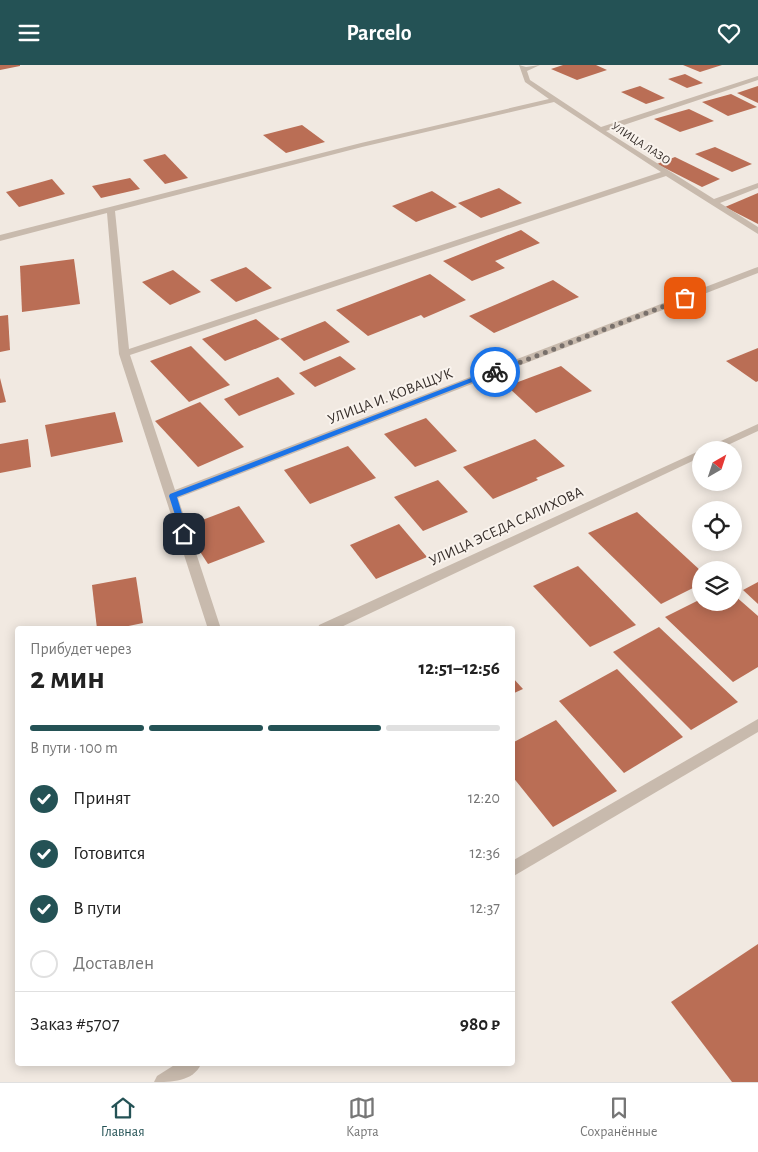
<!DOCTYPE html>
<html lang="ru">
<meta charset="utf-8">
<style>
:root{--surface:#fff;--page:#f6f6f6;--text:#222;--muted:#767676;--line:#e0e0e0;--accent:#245255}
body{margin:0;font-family:"Alegreya Sans",sans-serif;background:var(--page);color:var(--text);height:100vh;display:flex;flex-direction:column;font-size:19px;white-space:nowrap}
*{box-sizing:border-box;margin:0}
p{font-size:16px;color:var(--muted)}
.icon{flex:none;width:28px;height:28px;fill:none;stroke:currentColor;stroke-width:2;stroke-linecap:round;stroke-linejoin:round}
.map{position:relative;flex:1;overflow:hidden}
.side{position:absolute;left:15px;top:561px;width:500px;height:440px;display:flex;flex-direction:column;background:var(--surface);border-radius:5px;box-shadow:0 2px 12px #0003}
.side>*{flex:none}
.needle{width:32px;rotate:39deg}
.tools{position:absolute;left:692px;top:376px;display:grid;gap:10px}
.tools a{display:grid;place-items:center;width:50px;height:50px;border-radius:50%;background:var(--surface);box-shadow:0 2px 12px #0003;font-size:25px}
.pin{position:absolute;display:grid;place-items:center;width:42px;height:42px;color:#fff;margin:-21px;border-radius:10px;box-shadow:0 2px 8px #0006}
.courier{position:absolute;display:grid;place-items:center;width:50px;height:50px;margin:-25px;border:4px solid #1a73e8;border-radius:50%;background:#fff;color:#222;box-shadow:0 1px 6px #0007}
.summary em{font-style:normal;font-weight:700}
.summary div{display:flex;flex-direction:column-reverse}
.summary{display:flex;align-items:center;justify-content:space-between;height:85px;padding:0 15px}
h1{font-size:32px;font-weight:700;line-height:38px}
.bar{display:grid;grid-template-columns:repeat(4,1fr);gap:8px 5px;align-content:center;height:60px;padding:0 15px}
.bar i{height:6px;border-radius:4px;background:var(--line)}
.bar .selected{background:var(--accent)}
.bar p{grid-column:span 4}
.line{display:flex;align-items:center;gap:12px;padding:0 15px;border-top:1px solid var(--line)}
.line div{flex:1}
ol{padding:0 15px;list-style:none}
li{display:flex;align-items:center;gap:15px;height:55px}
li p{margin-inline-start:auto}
li .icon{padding:5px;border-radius:50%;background:var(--accent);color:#fff;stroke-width:4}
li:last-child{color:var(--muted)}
li i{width:28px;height:28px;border:2px solid var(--line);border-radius:50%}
header{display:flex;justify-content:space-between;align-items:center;height:65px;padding:0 15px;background:var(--accent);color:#fff;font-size:22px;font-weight:700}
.tabs{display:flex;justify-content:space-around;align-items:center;height:70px;border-top:1px solid var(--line);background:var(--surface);font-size:14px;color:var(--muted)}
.tabs a{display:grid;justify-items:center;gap:2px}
.tabs .selected{color:var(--accent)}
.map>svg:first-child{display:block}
.building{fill:#ba6e55}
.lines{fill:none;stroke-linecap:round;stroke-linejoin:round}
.minor{fill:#c8baad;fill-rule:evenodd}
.route{fill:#1a73e8}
.done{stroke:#78706b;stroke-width:5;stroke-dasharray:0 9}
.labels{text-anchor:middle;stroke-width:4;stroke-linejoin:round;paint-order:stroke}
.far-street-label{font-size:12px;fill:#372f2b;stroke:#f9f3ed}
.street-label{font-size:15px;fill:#372f2b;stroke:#f9f3ed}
</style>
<header><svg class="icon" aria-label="menu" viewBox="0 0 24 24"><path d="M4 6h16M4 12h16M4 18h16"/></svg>Parcelo<svg class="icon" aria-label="heart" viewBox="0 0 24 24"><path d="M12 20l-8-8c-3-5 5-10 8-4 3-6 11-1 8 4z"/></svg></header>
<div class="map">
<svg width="758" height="1017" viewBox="0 0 758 1017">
<rect width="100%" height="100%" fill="#f1e9e1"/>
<g class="building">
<polygon points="0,0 20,0 20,1 0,5"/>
<polygon points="563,0 596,0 607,5 577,15 551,4"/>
<polygon points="683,0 722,0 700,7"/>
<polygon points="685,9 703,18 687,23 668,14"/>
<polygon points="640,21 665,33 646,39 621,27"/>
<polygon points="758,21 758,38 737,28"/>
<polygon points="731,29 757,42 728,51 702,37"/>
<polygon points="689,44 714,56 680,67 654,54"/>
<polygon points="302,60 325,77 286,88 263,70"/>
<polygon points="715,82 752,99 732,107 695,89"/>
<polygon points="165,89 188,113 165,119 143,95"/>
<polygon points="675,92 720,114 702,122 657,99"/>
<polygon points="130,113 140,124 101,133 92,121"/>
<polygon points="52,114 65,129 19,142 6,127"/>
<polygon points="499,123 522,138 481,153 458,138"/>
<polygon points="432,126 457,142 416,157 392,141"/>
<polygon points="758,128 758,159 725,142"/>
<polygon points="521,165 540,178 495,196 505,203 472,216 443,196"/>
<polygon points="74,194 80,239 22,247 20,201"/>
<polygon points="246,202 272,223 236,237 210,215"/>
<polygon points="173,205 201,227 170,240 142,217"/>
<polygon points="430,209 466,235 424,253 421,250 368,271 336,245"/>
<polygon points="553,215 579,232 494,268 469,251"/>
<polygon points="8,250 10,285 0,287 0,251"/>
<polygon points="256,254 280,274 225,296 202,274"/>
<polygon points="325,256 350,277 304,296 280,274"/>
<polygon points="191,281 230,320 189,337 150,296"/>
<polygon points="758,283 758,316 756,317 726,296"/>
<polygon points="340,291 356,304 315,322 299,308"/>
<polygon points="561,301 592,326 536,348 507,321"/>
<polygon points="278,312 295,329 239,351 224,334"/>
<polygon points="0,313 6,337 0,338"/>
<polygon points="200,337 244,382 198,402 155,356"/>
<polygon points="115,347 123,377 51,392 45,360"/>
<polygon points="426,353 457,386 415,402 384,369"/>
<polygon points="28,374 31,402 0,408 0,379"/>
<polygon points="535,374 565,401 536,413 538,415 493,434 463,402"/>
<polygon points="348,381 376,413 310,439 284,405"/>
<polygon points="438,415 468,447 423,466 394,432"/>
<polygon points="239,441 265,477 208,499 184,462"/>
<polygon points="637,447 701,506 701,519 661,539 588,468"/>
<polygon points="399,459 427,492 376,514 350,480"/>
<polygon points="578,501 636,560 590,582 533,521"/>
<polygon points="136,512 143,558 114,564 97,564 92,520"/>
<polygon points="758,517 758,539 743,525"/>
<polygon points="734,530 758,551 758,602 733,617 665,552 701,534 701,538 734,538"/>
<polygon points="659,562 738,637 691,665 613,587"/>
<polygon points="617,604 683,672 624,708 559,636"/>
<polygon points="512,612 523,624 512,629"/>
<polygon points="556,655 617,726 553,762 512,711 512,678"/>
<polygon points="758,879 758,1017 732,1017 671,937"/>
</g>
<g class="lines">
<g class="minor">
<path d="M519,0l7,2 14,-2 -13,6 3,9 71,47 157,-51v4l-152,51 108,68 44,-16v5l-38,15 38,24v7l-92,-58 -536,179 45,135 580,-222 3,-1v6l-580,225 43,131h-13l-89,-275 -12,-141 -107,28v-6l361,-92 188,-44 -24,-17zM554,37l107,70 -532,177 -14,-138 247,-64z"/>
<polygon points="758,359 758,366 717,385 701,385 701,392 337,564 318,564 319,560"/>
<polygon points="758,654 758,667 512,812 512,796"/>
<path d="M176,999h25c-8,18 -30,18 -47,18l3,-6z"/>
</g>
</g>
<polygon class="route" points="492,305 498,307 177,432 188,469 184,472 181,469 169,431 170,429"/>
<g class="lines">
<polyline class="done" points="495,307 685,233"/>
</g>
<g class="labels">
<g class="far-street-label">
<text transform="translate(641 78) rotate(33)" y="4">УЛИЦА ЛАЗО</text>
</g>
<g class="street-label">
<text transform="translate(390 331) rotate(-21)" y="5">УЛИЦА И. КОВАЩУК</text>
<text transform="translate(506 461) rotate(-25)" y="5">УЛИЦА ЭСЕДА САЛИХОВА</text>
</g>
</g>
</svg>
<div class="tools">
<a><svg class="needle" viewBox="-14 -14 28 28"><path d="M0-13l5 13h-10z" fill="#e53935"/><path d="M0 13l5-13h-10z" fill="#767676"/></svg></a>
<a><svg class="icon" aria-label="locate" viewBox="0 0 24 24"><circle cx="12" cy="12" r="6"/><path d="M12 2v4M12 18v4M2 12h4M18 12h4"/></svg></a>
<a><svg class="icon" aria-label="layers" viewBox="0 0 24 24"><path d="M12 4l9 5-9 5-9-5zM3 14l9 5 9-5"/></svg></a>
</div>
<div class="pin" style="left:685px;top:233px;background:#ea580c"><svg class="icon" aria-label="bag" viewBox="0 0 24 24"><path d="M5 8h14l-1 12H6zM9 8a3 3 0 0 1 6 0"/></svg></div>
<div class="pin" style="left:184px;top:469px;background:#1f2937"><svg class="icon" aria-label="home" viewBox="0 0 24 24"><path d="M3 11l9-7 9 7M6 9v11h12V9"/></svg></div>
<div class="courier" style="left:495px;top:307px"><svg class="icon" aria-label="bike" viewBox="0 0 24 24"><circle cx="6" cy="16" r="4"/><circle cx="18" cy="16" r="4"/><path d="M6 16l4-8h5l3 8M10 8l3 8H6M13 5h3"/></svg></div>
<section class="side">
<div class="summary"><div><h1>2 мин</h1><p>Прибудет через</p></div><em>12:51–12:56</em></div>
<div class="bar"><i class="selected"></i><i class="selected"></i><i class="selected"></i><i></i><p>В пути · 100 m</p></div>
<ol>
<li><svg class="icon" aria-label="check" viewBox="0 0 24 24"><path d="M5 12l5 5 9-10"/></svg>Принят<p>12:20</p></li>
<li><svg class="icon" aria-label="check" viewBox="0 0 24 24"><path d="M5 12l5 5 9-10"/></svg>Готовится<p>12:36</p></li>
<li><svg class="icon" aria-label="check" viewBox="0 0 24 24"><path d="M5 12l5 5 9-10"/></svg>В пути<p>12:37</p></li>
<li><i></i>Доставлен</li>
</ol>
<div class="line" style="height:65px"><div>Заказ #5707</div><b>980 ₽</b></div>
</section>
</div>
<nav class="tabs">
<a class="selected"><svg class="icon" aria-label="home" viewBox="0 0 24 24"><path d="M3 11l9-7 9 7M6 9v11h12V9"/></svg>Главная</a>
<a><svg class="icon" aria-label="map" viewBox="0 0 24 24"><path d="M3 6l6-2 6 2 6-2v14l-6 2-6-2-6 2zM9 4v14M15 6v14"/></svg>Карта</a>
<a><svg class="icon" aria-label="saved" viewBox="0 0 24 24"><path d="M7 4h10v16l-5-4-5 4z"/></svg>Сохранённые</a>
</nav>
